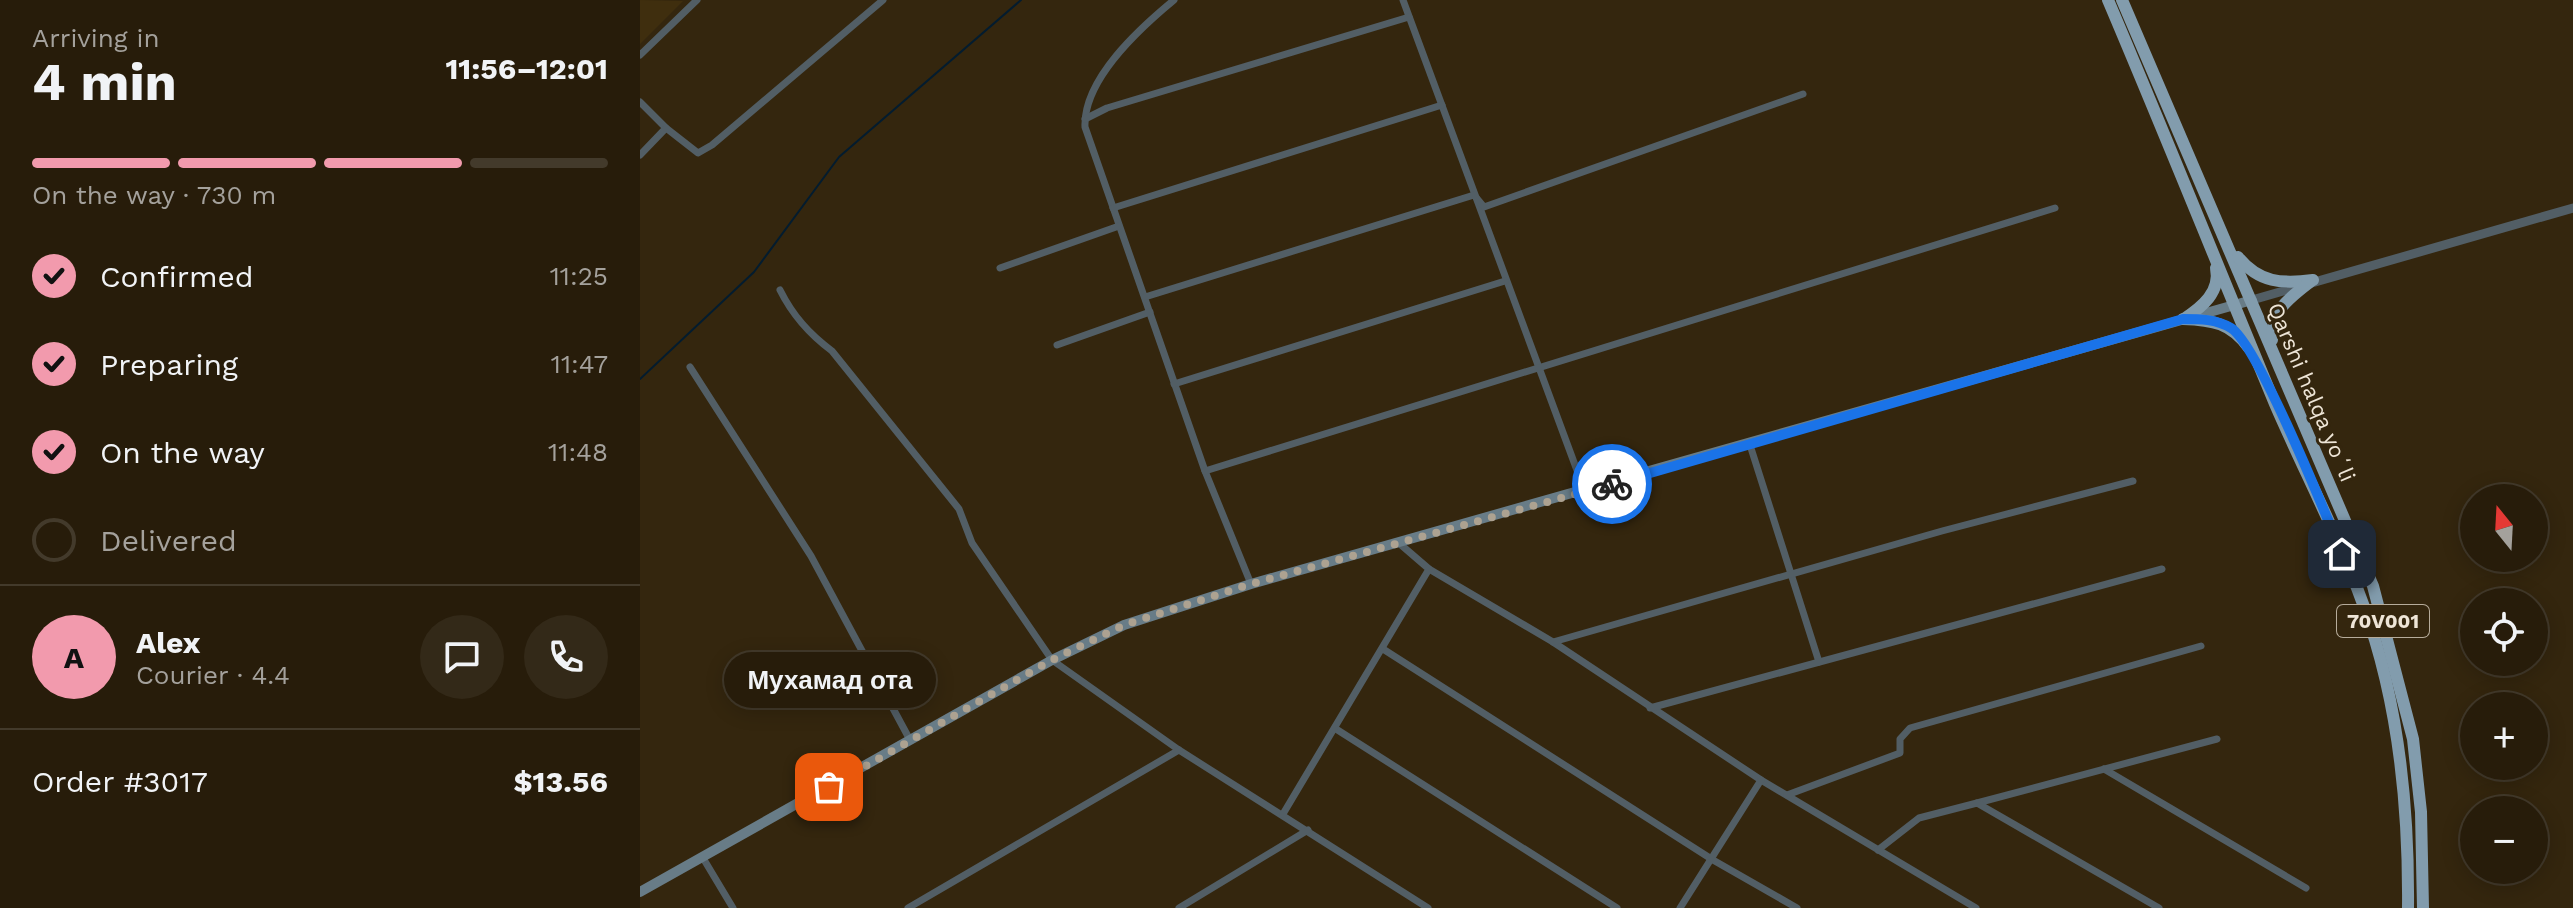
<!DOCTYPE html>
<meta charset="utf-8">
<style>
:root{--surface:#271c0a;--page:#332918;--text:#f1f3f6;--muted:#a4a19c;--line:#433a2b;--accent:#f29aad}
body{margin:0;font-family:"Work Sans",sans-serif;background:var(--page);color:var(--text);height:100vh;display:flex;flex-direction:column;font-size:30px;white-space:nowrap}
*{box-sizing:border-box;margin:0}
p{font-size:26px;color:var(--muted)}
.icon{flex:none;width:44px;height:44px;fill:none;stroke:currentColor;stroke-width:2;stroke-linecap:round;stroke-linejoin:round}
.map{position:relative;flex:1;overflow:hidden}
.panel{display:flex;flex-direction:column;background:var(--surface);width:640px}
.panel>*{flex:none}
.needle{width:52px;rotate:342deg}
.fabs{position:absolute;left:1820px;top:484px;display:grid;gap:16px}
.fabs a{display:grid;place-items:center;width:88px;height:88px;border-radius:50%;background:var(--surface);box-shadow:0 4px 20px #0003,0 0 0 2px var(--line);font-size:40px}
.pin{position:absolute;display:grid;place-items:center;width:68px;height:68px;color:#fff;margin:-34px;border-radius:16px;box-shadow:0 4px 12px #0006}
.courier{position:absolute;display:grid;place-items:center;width:80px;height:80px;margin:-40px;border:6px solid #1a73e8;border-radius:50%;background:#fff;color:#222;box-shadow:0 2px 10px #0007}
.bubble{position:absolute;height:56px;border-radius:28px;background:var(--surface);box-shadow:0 4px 20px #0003,0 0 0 2px var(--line);font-size:26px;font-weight:700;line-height:56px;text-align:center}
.overview em{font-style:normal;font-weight:700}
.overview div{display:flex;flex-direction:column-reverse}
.overview{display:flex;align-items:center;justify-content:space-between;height:136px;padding:0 32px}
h1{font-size:52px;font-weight:700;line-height:60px}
.bar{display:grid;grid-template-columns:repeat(4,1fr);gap:12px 8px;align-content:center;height:96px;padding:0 32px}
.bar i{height:10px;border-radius:6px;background:var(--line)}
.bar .selected{background:var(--accent)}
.bar p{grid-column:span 4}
.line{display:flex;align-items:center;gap:20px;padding:0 32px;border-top:2px solid var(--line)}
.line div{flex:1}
.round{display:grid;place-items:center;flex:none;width:84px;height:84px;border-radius:42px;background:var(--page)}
ol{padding:0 32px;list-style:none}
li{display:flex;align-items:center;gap:24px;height:88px}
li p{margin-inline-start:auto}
li .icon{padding:8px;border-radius:50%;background:var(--accent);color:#111;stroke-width:4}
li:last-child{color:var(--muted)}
li i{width:44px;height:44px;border:4px solid var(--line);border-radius:50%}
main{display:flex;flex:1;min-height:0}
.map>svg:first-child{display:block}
.built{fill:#3f2e0e}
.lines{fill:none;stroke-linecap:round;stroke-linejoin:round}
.stream{stroke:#031c2f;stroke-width:2}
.minor{stroke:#525e65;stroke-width:7}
.tertiary{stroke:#525e65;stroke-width:9}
.secondary{stroke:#687c87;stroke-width:10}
.trunk{stroke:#829cad;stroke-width:12}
.done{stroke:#ada291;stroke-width:8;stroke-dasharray:0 14.4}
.route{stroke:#1a73e8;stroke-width:10}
.labels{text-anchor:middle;stroke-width:6;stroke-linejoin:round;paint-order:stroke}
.shield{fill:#34260e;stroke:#b6ac9b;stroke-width:2}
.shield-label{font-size:20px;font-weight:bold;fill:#eee5d7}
.street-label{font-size:22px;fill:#eee5d7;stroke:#34260e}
</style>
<main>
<section class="panel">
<div class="overview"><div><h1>4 min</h1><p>Arriving in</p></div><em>11:56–12:01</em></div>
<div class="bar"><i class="selected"></i><i class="selected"></i><i class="selected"></i><i></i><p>On the way · 730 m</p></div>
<ol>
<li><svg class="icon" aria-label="check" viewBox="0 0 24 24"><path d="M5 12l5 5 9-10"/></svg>Confirmed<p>11:25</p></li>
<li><svg class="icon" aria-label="check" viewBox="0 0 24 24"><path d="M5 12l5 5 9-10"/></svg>Preparing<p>11:47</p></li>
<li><svg class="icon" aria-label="check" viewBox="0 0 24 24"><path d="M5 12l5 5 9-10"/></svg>On the way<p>11:48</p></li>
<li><i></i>Delivered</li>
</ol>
<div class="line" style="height:144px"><b class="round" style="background:var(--accent);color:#111">A</b><div><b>Alex</b><p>Courier · 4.4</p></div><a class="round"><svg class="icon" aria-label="chat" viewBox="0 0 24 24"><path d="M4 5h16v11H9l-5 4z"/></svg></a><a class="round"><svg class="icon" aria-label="phone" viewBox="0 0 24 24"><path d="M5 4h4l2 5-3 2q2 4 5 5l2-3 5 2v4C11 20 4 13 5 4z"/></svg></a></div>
<div class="line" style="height:104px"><div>Order #3017</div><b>$13.56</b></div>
</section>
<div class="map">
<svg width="1933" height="908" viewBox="0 0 1933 908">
<rect width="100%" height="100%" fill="#34260e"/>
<polygon class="built" points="0,0 43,1 0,44"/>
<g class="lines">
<polyline class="stream" points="0,379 114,272 199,157 381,0"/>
<g class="minor">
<path d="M534,0c-34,28 -91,79 -89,127l120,344 46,113"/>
<polyline points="763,0 945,492"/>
<polyline points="0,55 57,0"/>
<polyline points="0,102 26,128 0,155"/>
<polyline points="445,119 467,108 769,17"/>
<polyline points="26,128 58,153 72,145 243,0"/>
<polyline points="473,208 802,105"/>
<polyline points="360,268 479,226"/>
<path d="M140,290c13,26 29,44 52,61l127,158 13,34 80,117 127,90 249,158"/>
<polyline points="505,297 834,195 844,207 1163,94"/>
<polyline points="417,345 510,312"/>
<polyline points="50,367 171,556 270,740"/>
<polyline points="534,384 865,281"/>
<polyline points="1110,445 1179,662"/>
<polyline points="565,471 1415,208"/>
<polyline points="789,569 913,642 1121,780 1336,908"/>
<polyline points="913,642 1302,531 1493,481"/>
<polyline points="743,649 1073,860 1157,908"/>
<polyline points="1010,708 1522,569"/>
<polyline points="696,729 977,908"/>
<polyline points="1464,769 1666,888"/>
<polyline points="1147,795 1260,753 1260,739 1270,728 1561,646"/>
<polyline points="1337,803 1577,739"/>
<polyline points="643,814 789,569 760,544"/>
<polyline points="1238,850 1279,818 1337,803 1519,908"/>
<polyline points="63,858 93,908"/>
<polyline points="268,908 539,750"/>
<polyline points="539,908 668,830"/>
<polyline points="1040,908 1121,780"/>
</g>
<polyline class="tertiary" points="1612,300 1933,208"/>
<polyline class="secondary" points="0,892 412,660 484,625 611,584 1612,300"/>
<g class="trunk">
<path d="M1468,0c57,134 111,269 167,404 29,67 63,131 88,200 36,97 46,201 45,304"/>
<polyline points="1482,0 1733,586 1773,739 1781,812 1783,908"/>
<path d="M1598,257c21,26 44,27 75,23"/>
<path d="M1543,319c30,1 48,4 66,29"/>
<path d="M1544,319c18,-12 37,-27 32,-51"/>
<path d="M1632,340c-1,-29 16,-41 38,-58"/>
</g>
</g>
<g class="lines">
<polyline class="done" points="189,787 412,660 484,625 611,584 972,484"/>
<path class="route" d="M972,484l571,-165c17,0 33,0 48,9 27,17 95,187 111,226"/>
</g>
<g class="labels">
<rect class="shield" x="1697" y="605" width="92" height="32" rx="6"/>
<g class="shield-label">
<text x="1743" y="628">70V001</text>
</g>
<g class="street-label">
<text transform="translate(1672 392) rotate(67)" y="8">Qarshi halqa yoʻli</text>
</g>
</g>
</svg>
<div class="fabs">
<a><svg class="needle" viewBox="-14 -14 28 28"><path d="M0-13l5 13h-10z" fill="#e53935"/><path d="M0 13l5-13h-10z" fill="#a4a19c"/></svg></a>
<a><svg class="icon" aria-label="locate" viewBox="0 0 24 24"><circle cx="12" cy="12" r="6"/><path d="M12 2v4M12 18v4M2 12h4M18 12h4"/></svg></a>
<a>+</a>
<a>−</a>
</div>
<div class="pin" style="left:189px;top:787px;background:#ea580c"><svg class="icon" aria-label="bag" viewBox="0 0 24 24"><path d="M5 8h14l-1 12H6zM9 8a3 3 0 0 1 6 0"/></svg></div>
<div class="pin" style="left:1702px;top:554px;background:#1f2937"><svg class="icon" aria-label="home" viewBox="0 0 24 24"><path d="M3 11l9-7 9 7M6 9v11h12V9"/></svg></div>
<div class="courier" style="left:972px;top:484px"><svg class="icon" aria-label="bike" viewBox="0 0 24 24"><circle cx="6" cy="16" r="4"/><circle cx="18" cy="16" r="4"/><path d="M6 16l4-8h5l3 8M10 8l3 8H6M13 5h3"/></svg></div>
<div class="bubble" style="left:84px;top:652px;width:212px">Мухамад ота</div>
</div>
</main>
